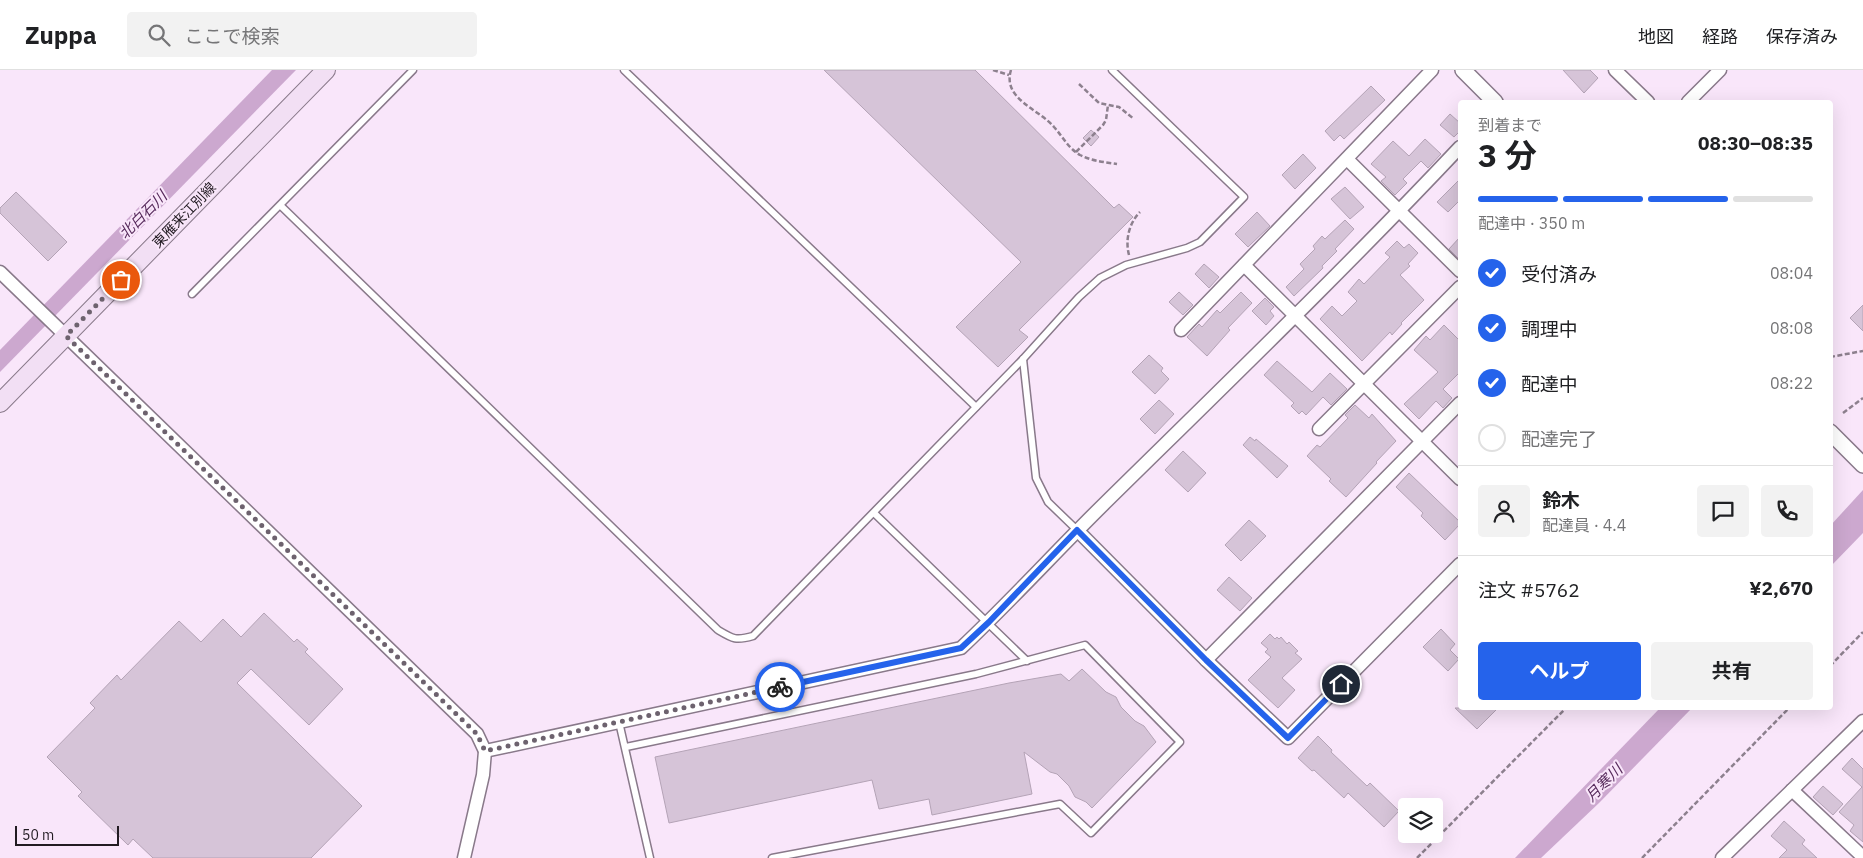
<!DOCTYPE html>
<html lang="ja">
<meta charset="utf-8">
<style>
:root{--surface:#fff;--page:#f2f2f2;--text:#202124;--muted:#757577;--line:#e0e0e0;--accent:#2563eb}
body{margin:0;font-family:"IBM Plex Sans","Noto Sans JP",sans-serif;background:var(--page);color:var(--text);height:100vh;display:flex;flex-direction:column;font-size:19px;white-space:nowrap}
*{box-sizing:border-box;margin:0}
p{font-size:16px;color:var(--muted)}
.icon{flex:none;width:28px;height:28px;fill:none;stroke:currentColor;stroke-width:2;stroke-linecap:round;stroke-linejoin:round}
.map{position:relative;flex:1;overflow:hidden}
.details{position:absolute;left:1458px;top:30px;width:375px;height:610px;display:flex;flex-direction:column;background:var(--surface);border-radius:5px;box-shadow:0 5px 20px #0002}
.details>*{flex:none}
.fabs{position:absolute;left:1398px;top:728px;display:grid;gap:10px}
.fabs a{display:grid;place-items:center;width:45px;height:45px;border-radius:5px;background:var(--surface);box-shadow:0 5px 20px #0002;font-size:25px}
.scale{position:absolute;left:15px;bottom:12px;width:104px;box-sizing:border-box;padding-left:5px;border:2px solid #221b22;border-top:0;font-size:14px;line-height:18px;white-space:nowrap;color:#221b22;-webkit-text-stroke:4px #f9e6fa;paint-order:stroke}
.pin{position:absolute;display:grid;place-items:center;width:42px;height:42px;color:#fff;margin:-21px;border:2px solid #fff;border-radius:50%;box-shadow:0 1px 5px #0007}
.courier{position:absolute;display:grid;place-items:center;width:50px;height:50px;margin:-25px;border:4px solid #2563eb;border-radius:50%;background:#fff;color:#222;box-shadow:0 1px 6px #0007}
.head em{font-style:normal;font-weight:700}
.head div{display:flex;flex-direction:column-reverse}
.head{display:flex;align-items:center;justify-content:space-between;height:85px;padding:0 20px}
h1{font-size:32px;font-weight:700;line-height:38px}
.bar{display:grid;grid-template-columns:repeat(4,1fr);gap:8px 5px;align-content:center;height:60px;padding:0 20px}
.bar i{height:6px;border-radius:4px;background:var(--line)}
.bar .current{background:var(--accent)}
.bar p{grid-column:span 4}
.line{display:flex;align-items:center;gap:12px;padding:0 20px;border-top:1px solid var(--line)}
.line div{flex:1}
.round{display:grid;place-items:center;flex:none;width:52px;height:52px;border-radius:5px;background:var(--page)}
ol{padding:0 20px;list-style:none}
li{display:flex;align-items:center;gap:15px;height:55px}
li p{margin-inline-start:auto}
li .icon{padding:5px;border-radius:50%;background:var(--accent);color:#fff;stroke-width:4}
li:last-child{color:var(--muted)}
li i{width:28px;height:28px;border:2px solid var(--line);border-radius:50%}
.button{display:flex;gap:10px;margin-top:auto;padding:10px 20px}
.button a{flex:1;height:58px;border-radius:5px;background:var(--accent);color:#fff;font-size:20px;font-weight:700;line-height:58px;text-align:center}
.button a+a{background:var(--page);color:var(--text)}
header{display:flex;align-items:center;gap:30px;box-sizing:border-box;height:70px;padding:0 25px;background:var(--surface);border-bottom:1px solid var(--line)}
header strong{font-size:24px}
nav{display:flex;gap:28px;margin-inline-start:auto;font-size:18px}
.search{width:350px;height:45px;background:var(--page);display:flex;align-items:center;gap:12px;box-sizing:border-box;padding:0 18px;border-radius:5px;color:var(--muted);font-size:19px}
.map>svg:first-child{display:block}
.water{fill:#cca8cf}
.building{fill:#d6c4d8;stroke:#b4a3b6}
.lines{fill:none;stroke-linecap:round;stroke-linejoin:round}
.service-casing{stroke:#89798a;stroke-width:9}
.minor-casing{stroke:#89798a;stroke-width:15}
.tertiary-casing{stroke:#89798a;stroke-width:18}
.secondary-casing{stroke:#89798a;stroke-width:20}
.path{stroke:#8d808e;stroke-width:2.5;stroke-dasharray:5 2.5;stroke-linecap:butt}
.service{stroke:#fff;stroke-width:6}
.minor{stroke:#fff;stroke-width:12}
.tertiary{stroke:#fff;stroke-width:15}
.secondary{stroke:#f2dff4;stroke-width:18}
.done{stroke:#6d626e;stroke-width:5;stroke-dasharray:0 9}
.route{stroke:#2563eb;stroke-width:6}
.labels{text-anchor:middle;stroke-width:4;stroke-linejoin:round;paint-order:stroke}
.street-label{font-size:14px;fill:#221b22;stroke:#f9e6fa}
.water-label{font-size:15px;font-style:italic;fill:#572b5c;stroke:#f9e6fa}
</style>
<header>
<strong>Zuppa</strong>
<div class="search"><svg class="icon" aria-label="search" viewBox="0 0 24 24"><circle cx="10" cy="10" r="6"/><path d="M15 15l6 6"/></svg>ここで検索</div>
<nav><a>地図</a><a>経路</a><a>保存済み</a></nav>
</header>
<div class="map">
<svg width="1863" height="788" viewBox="0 0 1863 788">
<rect width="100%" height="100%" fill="#f9e6fa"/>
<g class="water">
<polygon points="272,0 296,0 0,302 0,280"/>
<polygon points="1863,420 1863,463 1830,497 1830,456"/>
<polygon points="1660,638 1692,638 1599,733 1541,788 1515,788"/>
</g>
<g class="building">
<polygon points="824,0 975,0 1114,138 1119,134 1133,147 1019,260 1028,267 998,297 956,257 1021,192"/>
<polygon points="1563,0 1590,0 1598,8 1584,23"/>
<polygon points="1371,16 1385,30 1344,69 1340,65 1334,71 1325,61"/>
<polygon points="1450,44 1460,53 1460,61 1454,67 1440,55"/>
<polygon points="1091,60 1099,67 1091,76 1083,68"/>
<polygon points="1425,69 1441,84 1428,98 1421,91 1403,109 1407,113 1395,125 1381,111 1386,107 1371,94 1393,71 1409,86"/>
<polygon points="1303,84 1316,98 1295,119 1282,105"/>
<polygon points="1460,109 1460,130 1448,142 1437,132"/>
<polygon points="1345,117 1364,137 1350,149 1331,129"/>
<polygon points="16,122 67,172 48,191 0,143 0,138"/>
<polygon points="1257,142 1270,156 1248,177 1235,164"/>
<polygon points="1345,150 1354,159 1335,179 1337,181 1322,196 1323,198 1294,226 1286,217 1304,199 1300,194 1315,179 1313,176 1322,166 1325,169"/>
<polygon points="1460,167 1460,190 1449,179"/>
<polygon points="1397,171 1404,178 1409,174 1418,183 1408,194 1410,196 1400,205 1424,230 1401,253 1402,254 1392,265 1390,262 1362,291 1320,249 1332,236 1342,246 1357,231 1348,222 1359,209 1364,214 1390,187 1385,183"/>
<polygon points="1204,194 1219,207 1209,218 1195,204"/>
<polygon points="1179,222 1193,235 1183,245 1169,232"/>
<polygon points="1241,222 1252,233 1228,258 1230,260 1207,286 1187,267 1199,254 1202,257 1217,240 1220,243"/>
<polygon points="1265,228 1274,237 1270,241 1274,246 1266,255 1252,241"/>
<polygon points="1863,235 1863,261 1850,248"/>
<polygon points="1444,255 1460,271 1460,302 1443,319 1452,328 1443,338 1436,331 1419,349 1404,334 1438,302 1414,280 1426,266 1430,270"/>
<polygon points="1149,285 1163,298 1161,301 1169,309 1155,324 1132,302"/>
<polygon points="1277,291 1312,322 1330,303 1347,319 1331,335 1323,327 1306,345 1302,341 1299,344 1291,336 1294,333 1264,305"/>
<polygon points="1159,330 1174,344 1155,364 1140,349"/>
<polygon points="1355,335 1369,348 1372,344 1396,371 1376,392 1377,393 1346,427 1329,411 1331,409 1307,386 1317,375 1320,377 1348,348 1345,345"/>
<polygon points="1250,367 1255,371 1256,369 1288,396 1277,408 1243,375"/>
<polygon points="1183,381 1206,403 1188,422 1165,400"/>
<polygon points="1409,403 1460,452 1460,454 1445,470 1421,446 1423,443 1396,417"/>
<polygon points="1249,450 1266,466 1241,491 1225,475"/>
<polygon points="1229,507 1252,528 1240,541 1217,520"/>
<polygon points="264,543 294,572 297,569 308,579 305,582 343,619 309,655 251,599 237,613 362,736 311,788 153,788 133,769 128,775 78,726 82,722 47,687 95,638 90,633 117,605 121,610 179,551 201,572 223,549 241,567"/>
<polygon points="1441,559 1455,574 1450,580 1459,589 1448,601 1423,577"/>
<polygon points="1270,564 1275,569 1277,567 1279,569 1281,567 1287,574 1289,572 1298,581 1295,583 1302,589 1282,608 1295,620 1278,638 1248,610 1271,587 1265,582 1268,579 1261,573"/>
<polygon points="1082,599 1106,622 1116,627 1121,637 1135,651 1144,656 1156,672 1092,738 1086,732 1075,727 1069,716 1057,704 1050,702 1024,682 1032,724 932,745 929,729 879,739 872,710 669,753 655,687 1009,613 1061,604 1069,611"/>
<polygon points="1455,638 1498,638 1477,659"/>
<polygon points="1318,666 1332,680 1331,682 1367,716 1370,713 1399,741 1384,757 1348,723 1344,728 1314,700 1312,701 1298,688"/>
<polygon points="1852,688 1863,699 1863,772 1850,761 1854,755 1839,742 1862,717 1842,699"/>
<polygon points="1823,716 1843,734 1833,745 1813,727"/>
<polygon points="1784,751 1805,770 1802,774 1817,788 1779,788 1787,780 1771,766"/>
</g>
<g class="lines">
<g class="service-casing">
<g id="service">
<polyline points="624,0 976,337"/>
<path d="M281,136l437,424c15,9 18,11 35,6l270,-277 56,-62 21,-19 26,-13 61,-17 13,-6 44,-45 -132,-127"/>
<polyline points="192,224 413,0"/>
<polyline points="1023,289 1036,408 1048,432 1077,460"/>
<polyline points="874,443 1027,591"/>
<polyline points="619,652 650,788"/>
<polyline points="626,677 976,604 1085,575 1180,672 1091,763 1060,734 772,788"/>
</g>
</g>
<g class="minor-casing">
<g id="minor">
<polyline points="1615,0 1648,32"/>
<polyline points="1688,32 1720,0"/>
<polyline points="1347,89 1460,201"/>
<polyline points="1244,195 1460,409"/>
<polyline points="0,202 477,664 485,681 483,705 464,788"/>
<polyline points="1181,260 1432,0"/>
<polyline points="1319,359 1460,217"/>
<polyline points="1077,460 1206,590 1288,668 1460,494"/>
<polyline points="1206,590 1460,333"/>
<path d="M485,681l476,-103c50,-47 97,-99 146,-147 119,-117 239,-233 353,-354"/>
<polyline points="1792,720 1863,787"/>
<polyline points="1722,788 1863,651"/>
</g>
</g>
<g class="tertiary-casing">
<g id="tertiary">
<polyline points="1463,0 1495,32"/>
<polyline points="1830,362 1863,395"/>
</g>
</g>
<g class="secondary-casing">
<polyline id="secondary" points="0,333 326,0"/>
</g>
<g class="path">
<polyline points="993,0 1009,5"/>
<path d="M1011,0c-9,29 28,39 43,57 9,10 14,21 26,28 12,6 24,7 37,9"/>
<polyline points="1079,14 1099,33 1119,37 1134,49"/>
<polyline points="1076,82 1103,55 1106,50 1108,35"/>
<path d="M1129,185c-4,-15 0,-32 11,-43"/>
<polyline points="1830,287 1863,281"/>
<polyline points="1843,343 1863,328"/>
<polyline points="1830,596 1863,562"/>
<polyline points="1417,788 1566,638"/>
<polyline points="1642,788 1789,638"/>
</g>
<use href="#service" class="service"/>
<use href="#minor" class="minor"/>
<use href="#tertiary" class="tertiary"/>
<use href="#secondary" class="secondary"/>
</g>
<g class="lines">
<polyline class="done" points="121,210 66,266 477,664 485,681 780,617"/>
<polyline class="route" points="780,617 961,578 989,552 1077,460 1206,590 1288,668 1341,614"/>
</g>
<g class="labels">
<g class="street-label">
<text transform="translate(184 145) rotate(-46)" y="5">東雁来江別線</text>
</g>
<g class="water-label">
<text transform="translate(143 145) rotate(-45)" y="5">北白石川</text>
<text transform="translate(1604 713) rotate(-45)" y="5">月寒川</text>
</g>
</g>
</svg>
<div class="fabs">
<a><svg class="icon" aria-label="layers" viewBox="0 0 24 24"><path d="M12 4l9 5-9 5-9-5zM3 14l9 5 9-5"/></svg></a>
</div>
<div class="scale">50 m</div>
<div class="pin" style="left:121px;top:210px;background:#ea580c"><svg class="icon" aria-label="bag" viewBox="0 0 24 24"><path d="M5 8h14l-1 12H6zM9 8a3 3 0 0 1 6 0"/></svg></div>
<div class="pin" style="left:1341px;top:614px;background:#1f2937"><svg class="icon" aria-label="home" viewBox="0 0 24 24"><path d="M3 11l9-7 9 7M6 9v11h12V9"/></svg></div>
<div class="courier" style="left:780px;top:617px"><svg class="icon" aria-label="bike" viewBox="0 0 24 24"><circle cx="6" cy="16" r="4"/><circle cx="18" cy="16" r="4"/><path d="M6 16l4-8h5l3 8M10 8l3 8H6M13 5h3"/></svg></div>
<section class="details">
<div class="head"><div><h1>3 分</h1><p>到着まで</p></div><em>08:30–08:35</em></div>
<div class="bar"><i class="current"></i><i class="current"></i><i class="current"></i><i></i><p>配達中 · 350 m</p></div>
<ol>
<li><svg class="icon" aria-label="check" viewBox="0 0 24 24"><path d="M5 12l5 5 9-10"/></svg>受付済み<p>08:04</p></li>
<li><svg class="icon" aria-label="check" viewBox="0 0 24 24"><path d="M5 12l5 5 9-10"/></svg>調理中<p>08:08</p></li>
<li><svg class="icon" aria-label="check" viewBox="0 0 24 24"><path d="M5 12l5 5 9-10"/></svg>配達中<p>08:22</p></li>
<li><i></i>配達完了</li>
</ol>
<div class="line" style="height:90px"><a class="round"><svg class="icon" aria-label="person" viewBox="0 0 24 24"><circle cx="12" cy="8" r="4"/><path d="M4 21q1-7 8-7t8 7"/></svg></a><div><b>鈴木</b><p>配達員 · 4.4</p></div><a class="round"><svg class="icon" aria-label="chat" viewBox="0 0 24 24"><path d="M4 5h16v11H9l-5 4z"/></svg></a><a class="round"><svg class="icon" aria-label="phone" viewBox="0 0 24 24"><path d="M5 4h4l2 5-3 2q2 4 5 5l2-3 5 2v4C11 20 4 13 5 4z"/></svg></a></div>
<div class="line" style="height:65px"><div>注文 #5762</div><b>¥2,670</b></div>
<div class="button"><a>ヘルプ</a><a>共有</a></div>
</section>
</div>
